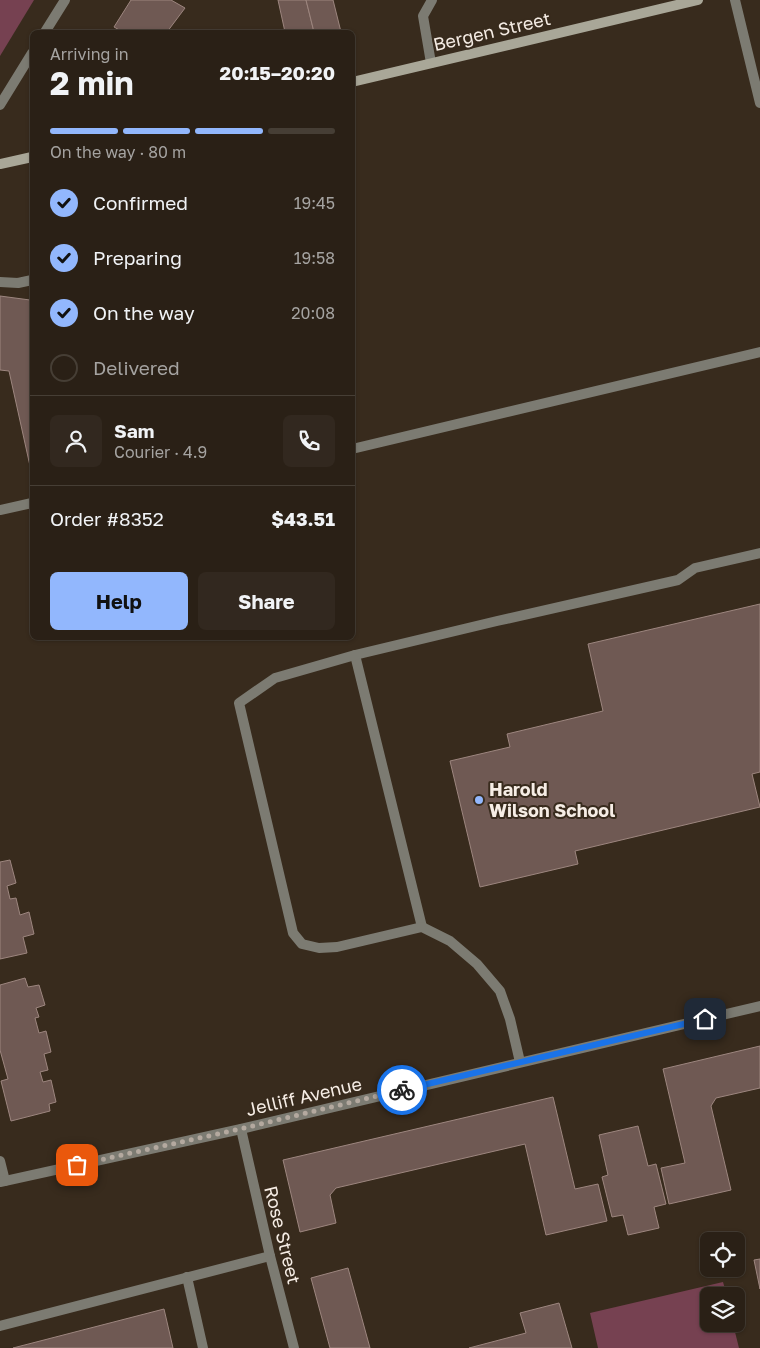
<!DOCTYPE html>
<meta charset="utf-8">
<style>
:root{--surface:#2a2016;--page:#32281f;--text:#f1f3f6;--muted:#a5a3a1;--line:#463e35;--accent:#92b7fd}
body{margin:0;font-family:"Golos Text",sans-serif;background:var(--page);color:var(--text);height:100vh;display:flex;flex-direction:column;font-size:19px;white-space:nowrap}
*{box-sizing:border-box;margin:0}
p{font-size:16px;color:var(--muted)}
.icon{flex:none;width:28px;height:28px;fill:none;stroke:currentColor;stroke-width:2;stroke-linecap:round;stroke-linejoin:round}
.map{position:relative;flex:1;overflow:hidden}
.drawer{position:absolute;left:30px;top:30px;width:325px;height:610px;display:flex;flex-direction:column;background:var(--surface);border-radius:8px;box-shadow:0 1px 4px #0004,0 0 0 1px var(--line)}
.drawer>*{flex:none}
.buttons{position:absolute;left:700px;top:1232px;display:grid;gap:10px}
.buttons a{display:grid;place-items:center;width:45px;height:45px;border-radius:8px;background:var(--surface);box-shadow:0 1px 4px #0004,0 0 0 1px var(--line);font-size:25px}
.pin{position:absolute;display:grid;place-items:center;width:42px;height:42px;color:#fff;margin:-21px;border-radius:10px;box-shadow:0 2px 8px #0006}
.courier{position:absolute;display:grid;place-items:center;width:50px;height:50px;margin:-25px;border:4px solid #1a73e8;border-radius:50%;background:#fff;color:#222;box-shadow:0 1px 6px #0007}
.headline em{font-style:normal;font-weight:700}
.headline div{display:flex;flex-direction:column-reverse}
.headline{display:flex;align-items:center;justify-content:space-between;height:85px;padding:0 20px}
h1{font-size:32px;font-weight:700;line-height:38px}
.bar{display:grid;grid-template-columns:repeat(4,1fr);gap:8px 5px;align-content:center;height:60px;padding:0 20px}
.bar i{height:6px;border-radius:4px;background:var(--line)}
.bar .selected{background:var(--accent)}
.bar p{grid-column:span 4}
.line{display:flex;align-items:center;gap:12px;padding:0 20px;border-top:1px solid var(--line)}
.line div{flex:1}
.round{display:grid;place-items:center;flex:none;width:52px;height:52px;border-radius:8px;background:var(--page)}
ol{padding:0 20px;list-style:none}
li{display:flex;align-items:center;gap:15px;height:55px}
li p{margin-inline-start:auto}
li .icon{padding:5px;border-radius:50%;background:var(--accent);color:#111;stroke-width:4}
li:last-child{color:var(--muted)}
li i{width:28px;height:28px;border:2px solid var(--line);border-radius:50%}
.cta{display:flex;gap:10px;margin-top:auto;padding:10px 20px}
.cta a{flex:1;height:58px;border-radius:8px;background:var(--accent);color:#111;font-size:20px;font-weight:700;line-height:58px;text-align:center}
.cta a+a{background:var(--page);color:var(--text)}
.map>svg:first-child{display:block}
.green{fill:#764151}
.building{fill:#6f5953;stroke:#9d867f}
.lines{fill:none;stroke-linecap:round;stroke-linejoin:round}
.service{stroke:#7c7b72;stroke-width:10}
.minor{stroke:#7c7b72;stroke-width:10}
.secondary{stroke:#a9a798;stroke-width:10}
.done{stroke:#b4a99f;stroke-width:5;stroke-dasharray:0 9}
.route{stroke:#1a73e8;stroke-width:6}
.poi-dot{fill:#92b7fd;stroke:#382b1d;stroke-width:2}
.labels{text-anchor:middle;stroke-width:4;stroke-linejoin:round;paint-order:stroke}
.street-label{font-size:18px;fill:#f6ede5;stroke:#382b1d}
.poi-label{font-size:18px;font-weight:bold;fill:#f6ede5;stroke:#382b1d;text-anchor:start}
</style>
<div class="map">
<svg width="760" height="1348" viewBox="0 0 760 1348">
<rect width="100%" height="100%" fill="#382b1d"/>
<g class="green">
<polygon points="0,0 34,0 0,56"/>
<polygon points="723,1282 727,1296 709,1296 709,1324 733,1324 739,1348 598,1348 590,1313"/>
</g>
<g class="building">
<polygon points="131,0 171,0 185,8 167,32 123,32 114,27"/>
<polygon points="278,0 306,0 314,32 285,32"/>
<polygon points="306,0 333,0 341,32 314,32"/>
<polygon points="0,296 30,300 32,298 32,475 9,371 0,370"/>
<polygon points="760,604 760,772 752,774 760,807 575,851 578,864 480,887 450,761 510,747 507,734 603,711 588,644"/>
<polygon points="10,860 16,883 7,886 10,899 16,898 20,915 29,912 34,934 23,937 27,953 0,959 0,862"/>
<polygon points="25,978 28,987 39,985 45,1005 36,1008 39,1017 35,1018 39,1033 46,1031 51,1052 44,1054 48,1070 40,1072 43,1082 51,1080 56,1102 49,1104 50,1111 11,1121 1,1081 8,1079 0,1050 0,985"/>
<polygon points="760,1046 760,1088 716,1098 711,1106 731,1190 669,1204 661,1168 685,1163 663,1069"/>
<polygon points="553,1097 575,1189 598,1184 607,1221 546,1235 525,1144 336,1188 330,1195 336,1223 300,1232 283,1160"/>
<polygon points="638,1126 648,1166 656,1164 666,1204 654,1207 659,1228 628,1235 623,1215 612,1217 602,1177 608,1175 599,1135"/>
<polygon points="760,1259 760,1289 754,1260"/>
<polygon points="348,1268 370,1348 330,1348 311,1278"/>
<polygon points="559,1303 572,1348 469,1348 526,1333 520,1313"/>
<polygon points="164,1309 173,1348 13,1348"/>
</g>
<g class="lines">
<g class="service">
<polyline points="0,282 18,283 32,280"/>
<polyline points="352,449 760,352"/>
<polyline points="0,510 32,503"/>
<polyline points="355,655 422,927"/>
<polyline points="520,1062 510,1019 500,991 477,964 450,941 422,927 337,947 319,948 302,944 293,933 239,703 275,678 355,655 497,621 678,580 695,568 760,553"/>
<polyline points="187,1277 203,1348"/>
<polyline points="0,1326 270,1256"/>
</g>
<g class="minor">
<polyline points="735,0 760,103"/>
<polyline points="45,32 65,0"/>
<polyline points="431,63 423,16 432,0"/>
<polyline points="0,105 32,53"/>
<polyline points="241,1129 270,1256 294,1348"/>
<polyline points="0,1161 5,1181"/>
<polyline points="0,1182 241,1129 760,1006"/>
</g>
<g class="secondary">
<polyline points="352,82 698,0"/>
<polyline points="0,164 32,157"/>
</g>
</g>
<g class="lines">
<polyline class="done" points="77,1165 240,1129 402,1090"/>
<polyline class="route" points="402,1090 705,1019"/>
</g>
<circle class="poi-dot" cx="479" cy="800" r="5"/>
<g class="labels">
<g class="street-label">
<text transform="translate(492 32) rotate(-13)" y="6">Bergen Street</text>
<text transform="translate(304 1097) rotate(-13)" y="6">Jelliff Avenue</text>
<text transform="translate(282 1235) rotate(76)" y="6">Rose Street</text>
</g>
<g class="poi-label">
<text x="489" y="796">Harold<tspan x="489" dy="21">Wilson School</tspan></text>
</g>
</g>
</svg>
<div class="buttons">
<a><svg class="icon" aria-label="locate" viewBox="0 0 24 24"><circle cx="12" cy="12" r="6"/><path d="M12 2v4M12 18v4M2 12h4M18 12h4"/></svg></a>
<a><svg class="icon" aria-label="layers" viewBox="0 0 24 24"><path d="M12 4l9 5-9 5-9-5zM3 14l9 5 9-5"/></svg></a>
</div>
<div class="pin" style="left:77px;top:1165px;background:#ea580c"><svg class="icon" aria-label="bag" viewBox="0 0 24 24"><path d="M5 8h14l-1 12H6zM9 8a3 3 0 0 1 6 0"/></svg></div>
<div class="pin" style="left:705px;top:1019px;background:#1f2937"><svg class="icon" aria-label="home" viewBox="0 0 24 24"><path d="M3 11l9-7 9 7M6 9v11h12V9"/></svg></div>
<div class="courier" style="left:402px;top:1090px"><svg class="icon" aria-label="bike" viewBox="0 0 24 24"><circle cx="6" cy="16" r="4"/><circle cx="18" cy="16" r="4"/><path d="M6 16l4-8h5l3 8M10 8l3 8H6M13 5h3"/></svg></div>
<section class="drawer">
<div class="headline"><div><h1>2 min</h1><p>Arriving in</p></div><em>20:15–20:20</em></div>
<div class="bar"><i class="selected"></i><i class="selected"></i><i class="selected"></i><i></i><p>On the way · 80 m</p></div>
<ol>
<li><svg class="icon" aria-label="check" viewBox="0 0 24 24"><path d="M5 12l5 5 9-10"/></svg>Confirmed<p>19:45</p></li>
<li><svg class="icon" aria-label="check" viewBox="0 0 24 24"><path d="M5 12l5 5 9-10"/></svg>Preparing<p>19:58</p></li>
<li><svg class="icon" aria-label="check" viewBox="0 0 24 24"><path d="M5 12l5 5 9-10"/></svg>On the way<p>20:08</p></li>
<li><i></i>Delivered</li>
</ol>
<div class="line" style="height:90px"><a class="round"><svg class="icon" aria-label="person" viewBox="0 0 24 24"><circle cx="12" cy="8" r="4"/><path d="M4 21q1-7 8-7t8 7"/></svg></a><div><b>Sam</b><p>Courier · 4.9</p></div><a class="round"><svg class="icon" aria-label="phone" viewBox="0 0 24 24"><path d="M5 4h4l2 5-3 2q2 4 5 5l2-3 5 2v4C11 20 4 13 5 4z"/></svg></a></div>
<div class="line" style="height:65px"><div>Order #8352</div><b>$43.51</b></div>
<div class="cta"><a>Help</a><a>Share</a></div>
</section>
</div>
